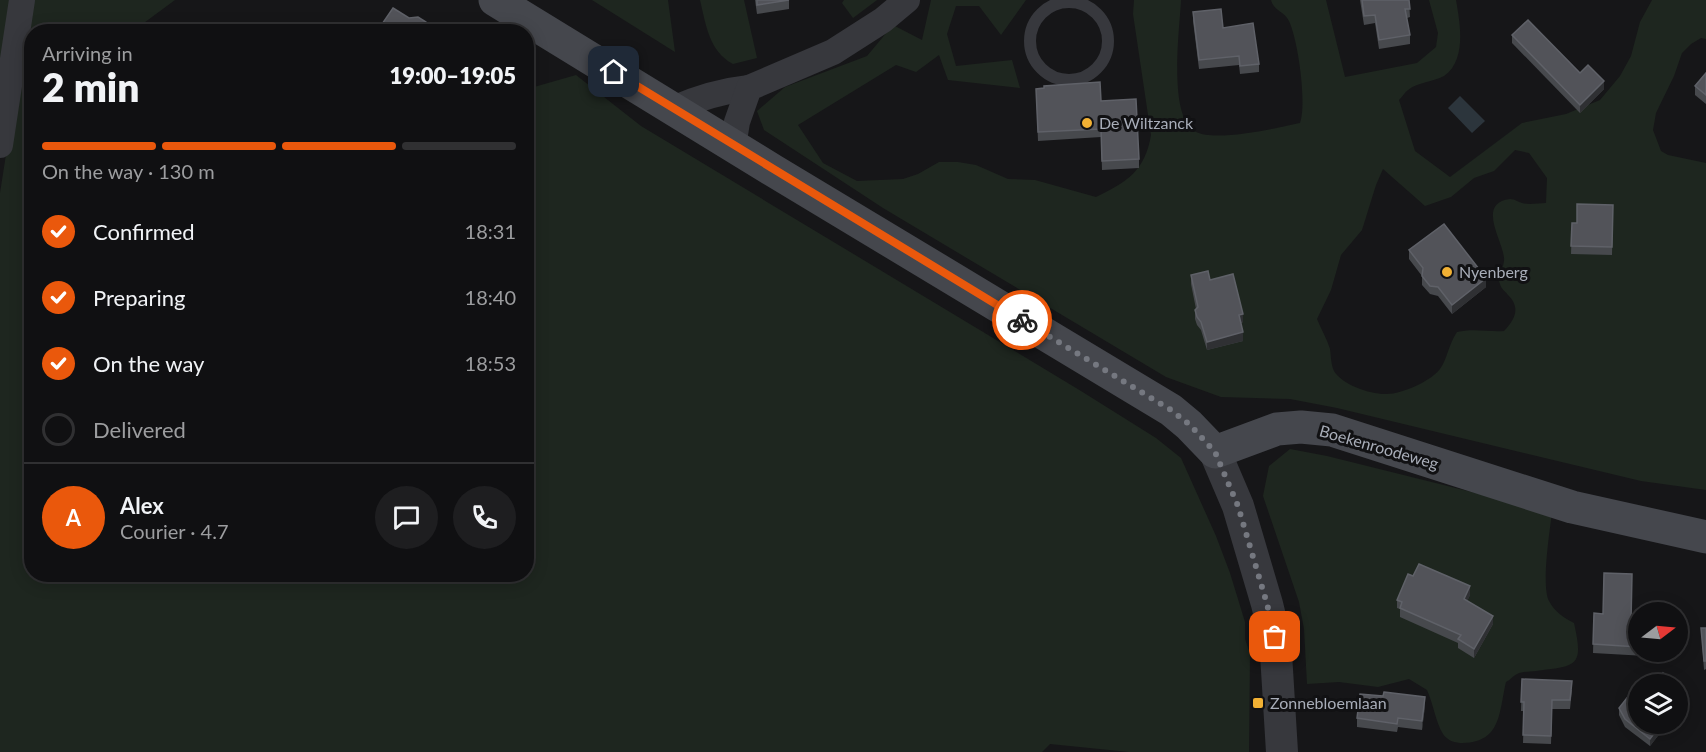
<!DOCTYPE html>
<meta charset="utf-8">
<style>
:root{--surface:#101012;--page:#1e1e20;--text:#f1f3f6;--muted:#9c9d9f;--line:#303032;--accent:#ea580c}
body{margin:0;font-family:Lato,sans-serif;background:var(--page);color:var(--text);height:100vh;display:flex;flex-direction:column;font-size:22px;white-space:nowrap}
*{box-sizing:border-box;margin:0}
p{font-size:20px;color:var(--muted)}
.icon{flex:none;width:33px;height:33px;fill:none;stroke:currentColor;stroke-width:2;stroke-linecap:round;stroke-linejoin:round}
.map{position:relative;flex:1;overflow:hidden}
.details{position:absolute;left:24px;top:24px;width:510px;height:558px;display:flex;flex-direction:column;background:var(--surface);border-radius:24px;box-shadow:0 3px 15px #0003,0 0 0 2px var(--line)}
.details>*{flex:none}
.needle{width:39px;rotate:74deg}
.fabs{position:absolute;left:1628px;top:602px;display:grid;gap:12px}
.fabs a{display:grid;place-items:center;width:60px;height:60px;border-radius:50%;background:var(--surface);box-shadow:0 3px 15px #0003,0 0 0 2px var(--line);font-size:30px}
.pin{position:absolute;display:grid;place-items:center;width:51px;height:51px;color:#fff;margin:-26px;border-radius:12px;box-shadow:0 3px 9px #0006}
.courier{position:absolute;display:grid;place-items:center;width:60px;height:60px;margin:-30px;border:4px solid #ea580c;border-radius:50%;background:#fff;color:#222;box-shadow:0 2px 8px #0007}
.summary em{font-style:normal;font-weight:800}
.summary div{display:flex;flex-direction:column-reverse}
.summary{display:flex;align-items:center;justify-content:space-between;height:102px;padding:0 18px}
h1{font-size:39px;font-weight:800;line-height:45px}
.bar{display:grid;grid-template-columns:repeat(4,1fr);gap:9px 6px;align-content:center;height:72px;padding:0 18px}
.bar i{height:8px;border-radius:4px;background:var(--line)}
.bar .selected{background:var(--accent)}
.bar p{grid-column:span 4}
.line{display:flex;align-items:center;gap:15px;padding:0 18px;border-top:2px solid var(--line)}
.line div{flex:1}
.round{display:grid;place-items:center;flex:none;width:63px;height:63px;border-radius:32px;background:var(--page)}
ol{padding:0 18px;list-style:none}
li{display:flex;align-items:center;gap:18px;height:66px}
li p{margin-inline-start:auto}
li .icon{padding:6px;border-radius:50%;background:var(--accent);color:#fff;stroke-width:4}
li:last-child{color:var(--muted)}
li i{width:33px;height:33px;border:3px solid var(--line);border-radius:50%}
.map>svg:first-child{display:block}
.green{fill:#1e261f;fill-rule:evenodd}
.water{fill:#2c353c}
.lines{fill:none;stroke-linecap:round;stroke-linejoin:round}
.service{stroke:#37383d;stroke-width:12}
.minor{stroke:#37383d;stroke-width:26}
.tertiary{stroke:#37383d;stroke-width:32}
.secondary{stroke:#45474d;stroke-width:33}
.wall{fill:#47494d}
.shaded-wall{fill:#2f3033}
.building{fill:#525359;stroke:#5f6168;stroke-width:1.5}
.done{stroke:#757880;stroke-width:6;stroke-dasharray:0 10.8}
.route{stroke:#ea580c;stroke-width:8}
.poi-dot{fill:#f2b134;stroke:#111113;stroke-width:2}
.labels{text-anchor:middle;stroke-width:6;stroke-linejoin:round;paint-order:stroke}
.poi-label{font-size:16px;fill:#a8adb8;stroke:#111113;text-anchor:start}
.street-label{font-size:16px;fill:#a8adb8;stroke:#111113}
</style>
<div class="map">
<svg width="1706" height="752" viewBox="0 0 1706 752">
<rect width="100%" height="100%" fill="#161618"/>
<g class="green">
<polygon points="0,0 14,0 0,86"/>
<polygon points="30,0 175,0 133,31 32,32 32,574 526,574 527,89 576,75 641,126 1081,391 1156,438 1181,458 1216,536 1230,573 1245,622 1245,639 1250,654 1249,752 1129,752 1050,744 1042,752 0,752 0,193"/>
<polygon points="592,0 668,0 675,52"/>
<path d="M700,0h44l13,58 -24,6c-24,-13 -27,-39 -33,-64z"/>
<polygon points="844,0 877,0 853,18 842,3"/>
<path d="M931,0h95l-25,35 -22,-29h-23l-9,28 9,32 56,-6 8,28 -72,-8 -9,-25 -23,17 -20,-7 -98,60 25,38 34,18 46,-2 15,-5 21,-12h19l18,3 32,14 27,1 61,17c31,-15 49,-26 55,-62l-18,-121 1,-14h47c-1,27 -14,119 15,132 20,10 81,-4 104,-9 7,-20 -2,-83 -11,-102 -4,-9 -16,-11 -18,-21h55l19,77 72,-14 19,-16 2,-14 -9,-33h27c4,23 11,60 -12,76 -11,6 -26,6 -36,14 -3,2 -6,7 -9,10l16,51 35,26 72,-54 44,-9 34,-14 20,-24 11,-20 9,-34 12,-22h54v39l-5,-1 -10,6 -9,9 -8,23 -18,37 -3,17 8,21 7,4 38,8v327l-65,-9 -304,-73 -47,-9 -69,-2 -55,-20 -283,-169 -119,-78 -7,-19 28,-24 82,-31 26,-31 29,15zM1515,150l14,3 18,25 -1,25c-7,0 -17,2 -24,0 -4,-1 -7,-4 -12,-4 -34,4 -7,42 -6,59 1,9 -8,18 -4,26 1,5 5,7 8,11 13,13 7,24 -4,36 -16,1 -31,-3 -47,1 -8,11 -10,28 -17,37 -9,12 -38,25 -53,25 -15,1 -45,-9 -53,-23 -3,-6 -3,-15 -4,-22 -3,-10 -9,-20 -13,-30l14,-29 10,-35 21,-25 14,-45 7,-16 42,37 26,-9 23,-19 20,-7z"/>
<path d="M1290,449l37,7 225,56c-2,18 -11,74 -3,89 6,11 15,17 25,22 10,44 3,43 -38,48 -6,1 -13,0 -19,3 -4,2 -7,6 -11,8 -7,29 -4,60 -43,61 -8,0 -15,-2 -20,-9 -7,-11 -10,-31 -16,-44l-18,-11 -31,8 -39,-5 -32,2 -3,-55 -5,-27 -36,-106 6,-30z"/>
</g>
<polygon class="water" points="1460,96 1485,121 1472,133 1448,108"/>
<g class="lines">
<circle class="service" cx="1069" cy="41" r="39"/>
<g class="minor">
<path d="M673,109c25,-11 48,-18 76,-21"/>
<polyline points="0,145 22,0"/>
<polyline points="733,146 737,122 749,88 833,52 883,20 907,0"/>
</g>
<polyline class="tertiary" points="1215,452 1238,506 1267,604 1275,637 1282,752"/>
<polyline class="secondary" points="495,0 774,171 1171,410 1189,425 1215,452 1277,429 1301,427 1332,430 1572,507 1706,537"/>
</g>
<g class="wall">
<polygon points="755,0 789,0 789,9 757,14"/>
<polygon points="1360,0 1409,0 1410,17 1407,18 1410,35 1410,44 1379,49 1375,23 1364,25"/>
<polygon points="1193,12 1223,28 1259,64 1259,72 1240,74 1239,65 1199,69 1193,21"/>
<polygon points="1512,35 1604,89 1580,113 1512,43"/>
<polygon points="1706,73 1706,104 1695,95 1695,86"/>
<polygon points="1036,89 1101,101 1139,159 1139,168 1102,170 1101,137 1038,141"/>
<polygon points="1613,205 1612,255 1571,254 1572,223 1577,223"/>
<polygon points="1409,250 1486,287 1452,314 1438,296 1430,294 1422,285 1422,276 1409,259"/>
<polygon points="1191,275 1210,280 1243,322 1241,323 1243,341 1207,350 1201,330 1197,325 1195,319 1195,310 1196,309 1191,284"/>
<polygon points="1470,595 1467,601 1493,624 1474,658 1458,648 1458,643 1400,617 1400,609 1397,608 1397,600"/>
<polygon points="1594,613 1631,621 1638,621 1638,651 1646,651 1646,656 1593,653"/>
<polygon points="1701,628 1706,628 1706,669 1704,670"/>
<polygon points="1522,679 1572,690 1570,709 1552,709 1551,744 1523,743 1524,711 1521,711"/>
<polygon points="1425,706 1422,730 1398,727 1397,732 1357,727 1357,718"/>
<polygon points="1619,708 1667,723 1667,724 1650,746 1625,727 1619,715"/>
</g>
<g class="shaded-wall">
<polygon points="1604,81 1604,89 1580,113 1580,105"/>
<polygon points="1486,278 1486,287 1452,314 1452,305"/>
<polygon points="1243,314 1243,322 1239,323 1239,315"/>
<polygon points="1243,332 1243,341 1207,350 1207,342"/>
<polygon points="1470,586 1470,595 1464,608 1464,599"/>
<polygon points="1493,616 1493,624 1474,658 1474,649"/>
<polygon points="1425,697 1425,706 1422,730 1422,721"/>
<polygon points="1662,723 1667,723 1667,724 1650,746 1650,739"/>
</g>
<g class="building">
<polygon points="757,0 789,0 757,5"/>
<polygon points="1362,0 1409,0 1410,9 1405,9 1410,35 1379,40 1375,15 1364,16"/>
<polygon points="393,8 409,18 418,17 426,22 429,32 387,32 380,27"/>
<polygon points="1221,9 1223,28 1253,23 1259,64 1240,66 1239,56 1199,60 1193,12"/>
<polygon points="1528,20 1580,73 1588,65 1604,81 1580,105 1512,35"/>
<polygon points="1706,73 1706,95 1695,86"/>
<polygon points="1100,82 1101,101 1136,99 1139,159 1102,161 1101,129 1038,132 1036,89 1044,88 1044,86"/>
<polygon points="1577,204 1613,205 1612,247 1571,246 1572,223 1577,223"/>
<polygon points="1444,224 1486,278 1452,305 1438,287 1430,286 1422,276 1423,268 1409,250"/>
<polygon points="1208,271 1210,280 1233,274 1243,314 1239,315 1243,332 1207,342 1201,322 1197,317 1195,310 1198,307 1191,275"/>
<polygon points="1419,564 1470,586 1464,599 1493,616 1474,649 1458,639 1461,635 1400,608 1402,602 1397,600 1408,574 1413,576"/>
<polygon points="1604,573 1632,574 1631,621 1638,621 1638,647 1593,644 1594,613 1603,614"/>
<polygon points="1701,628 1706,628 1706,661 1704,661"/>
<polygon points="1663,673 1675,684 1656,684"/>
<polygon points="1522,679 1572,681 1570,700 1552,700 1551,736 1523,735 1524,702 1521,702"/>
<polygon points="1384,692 1425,697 1422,721 1398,718 1397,724 1357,718 1360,694 1383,696"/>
<polygon points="1630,694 1638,696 1638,723 1662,723 1650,739 1625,719 1619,708"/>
</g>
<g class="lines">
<polyline class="done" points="1022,320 1171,410 1190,425 1215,452 1238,506 1267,604 1275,637"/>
<polyline class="route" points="614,72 1022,320"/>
</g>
<g class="poi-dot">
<circle cx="1087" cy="123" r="6"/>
<circle cx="1447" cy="272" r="6"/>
<rect x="1252" y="697" width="12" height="12" rx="3"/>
</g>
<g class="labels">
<g class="poi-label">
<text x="1099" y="129">De Wiltzanck</text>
<text x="1459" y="278">Nyenberg</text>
<text x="1270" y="709">Zonnebloemlaan</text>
</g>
<g class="street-label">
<text transform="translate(1379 447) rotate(16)" y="6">Boekenroodeweg</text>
</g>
</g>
</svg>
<div class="fabs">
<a><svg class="needle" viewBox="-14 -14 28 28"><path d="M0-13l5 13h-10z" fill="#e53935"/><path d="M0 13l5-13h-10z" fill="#9c9d9f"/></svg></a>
<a><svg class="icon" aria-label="layers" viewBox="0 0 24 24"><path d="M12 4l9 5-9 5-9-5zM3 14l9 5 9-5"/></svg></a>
</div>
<div class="pin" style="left:1275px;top:637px;background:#ea580c"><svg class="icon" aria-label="bag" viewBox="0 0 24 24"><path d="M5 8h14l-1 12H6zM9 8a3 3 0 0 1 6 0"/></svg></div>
<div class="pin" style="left:614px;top:72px;background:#1f2937"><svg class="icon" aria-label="home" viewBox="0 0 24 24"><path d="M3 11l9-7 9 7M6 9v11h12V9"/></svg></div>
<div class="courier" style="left:1022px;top:320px"><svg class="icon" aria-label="bike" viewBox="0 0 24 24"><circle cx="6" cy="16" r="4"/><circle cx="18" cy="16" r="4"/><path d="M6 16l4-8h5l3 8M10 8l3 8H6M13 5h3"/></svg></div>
<section class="details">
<div class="summary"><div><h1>2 min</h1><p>Arriving in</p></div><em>19:00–19:05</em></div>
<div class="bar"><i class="selected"></i><i class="selected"></i><i class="selected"></i><i></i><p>On the way · 130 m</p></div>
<ol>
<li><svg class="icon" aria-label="check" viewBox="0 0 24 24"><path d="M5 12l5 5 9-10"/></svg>Confirmed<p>18:31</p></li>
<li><svg class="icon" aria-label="check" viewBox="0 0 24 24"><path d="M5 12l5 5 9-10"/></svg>Preparing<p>18:40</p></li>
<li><svg class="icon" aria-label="check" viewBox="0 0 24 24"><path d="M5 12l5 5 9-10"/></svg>On the way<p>18:53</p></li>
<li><i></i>Delivered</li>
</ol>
<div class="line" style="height:108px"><b class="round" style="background:var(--accent);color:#fff">A</b><div><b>Alex</b><p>Courier · 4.7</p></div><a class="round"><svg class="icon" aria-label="chat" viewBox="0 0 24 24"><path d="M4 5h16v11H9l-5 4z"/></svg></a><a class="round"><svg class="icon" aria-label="phone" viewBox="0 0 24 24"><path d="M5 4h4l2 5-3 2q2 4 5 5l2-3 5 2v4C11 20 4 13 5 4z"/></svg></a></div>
</section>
</div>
